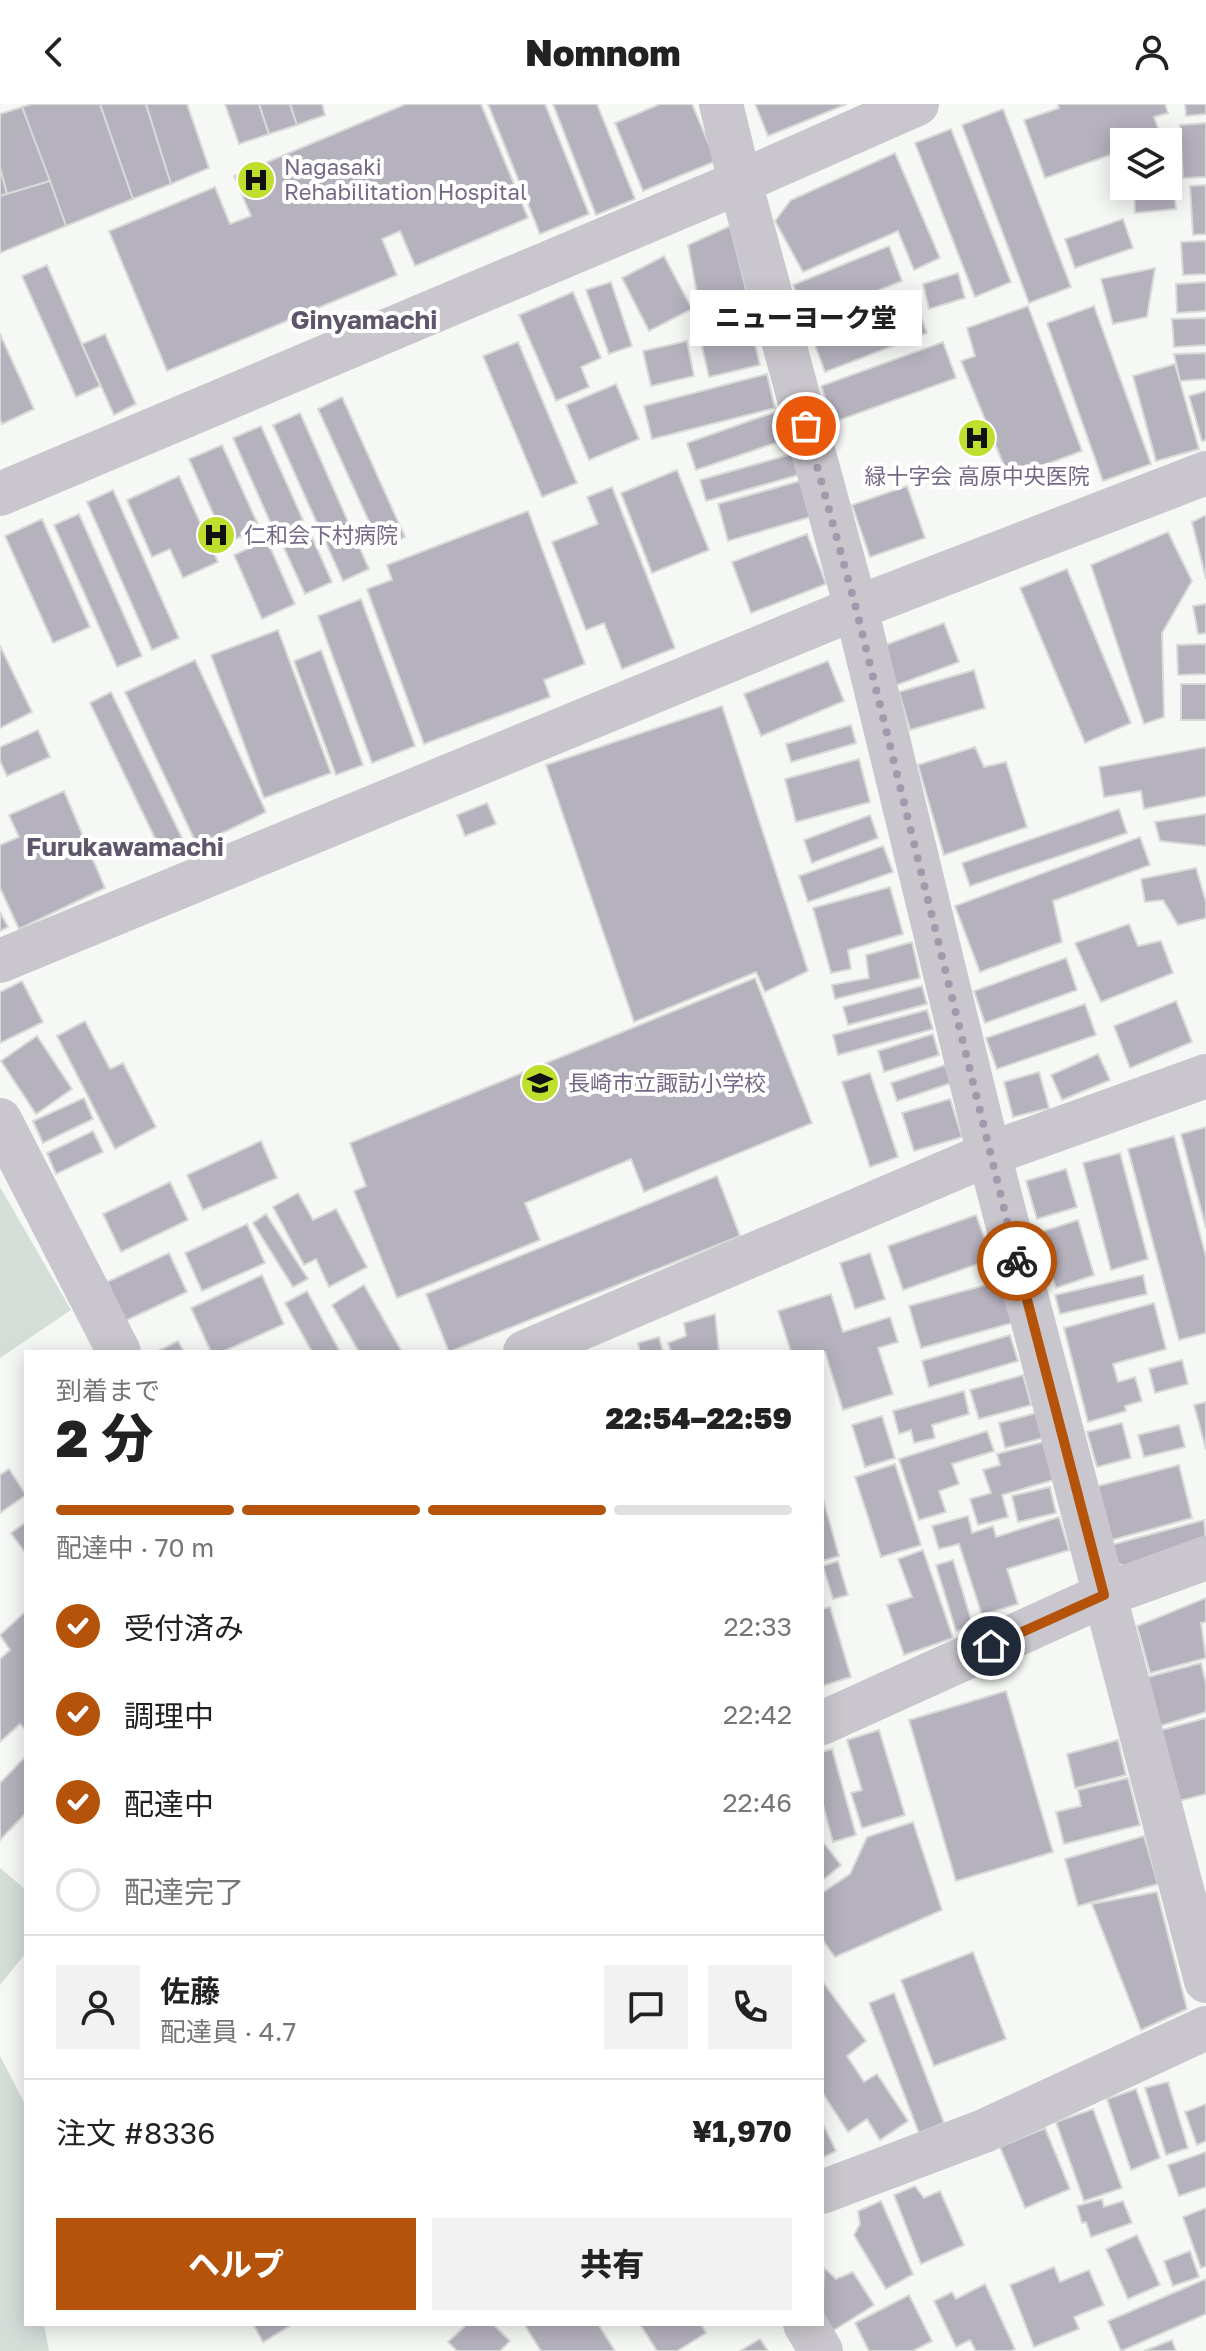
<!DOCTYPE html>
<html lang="ja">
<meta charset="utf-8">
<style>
:root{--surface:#fff;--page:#f2f2f2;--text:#222;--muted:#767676;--line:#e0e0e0;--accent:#b45309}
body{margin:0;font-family:"Golos Text","Noto Sans JP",sans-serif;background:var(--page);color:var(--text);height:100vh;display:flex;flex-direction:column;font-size:30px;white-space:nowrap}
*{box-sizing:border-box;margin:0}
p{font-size:26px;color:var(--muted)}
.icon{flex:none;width:44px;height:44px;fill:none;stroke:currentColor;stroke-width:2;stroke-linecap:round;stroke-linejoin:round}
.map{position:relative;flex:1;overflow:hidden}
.panel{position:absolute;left:24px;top:1246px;width:800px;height:976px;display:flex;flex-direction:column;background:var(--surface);border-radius:0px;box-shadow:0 4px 20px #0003}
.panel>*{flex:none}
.buttons{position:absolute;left:1110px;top:24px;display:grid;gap:16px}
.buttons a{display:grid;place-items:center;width:72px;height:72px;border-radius:0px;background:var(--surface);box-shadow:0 4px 20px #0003;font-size:40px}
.pin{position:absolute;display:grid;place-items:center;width:68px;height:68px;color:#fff;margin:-34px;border:4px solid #fff;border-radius:50%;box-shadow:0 2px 8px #0007}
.courier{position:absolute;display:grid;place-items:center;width:80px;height:80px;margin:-40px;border:6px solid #b45309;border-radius:50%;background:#fff;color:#222;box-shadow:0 2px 10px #0007}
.bubble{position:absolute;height:56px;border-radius:0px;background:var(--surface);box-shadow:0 4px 20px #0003;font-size:26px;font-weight:800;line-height:56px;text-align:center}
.headline em{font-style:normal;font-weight:800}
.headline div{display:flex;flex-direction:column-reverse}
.headline{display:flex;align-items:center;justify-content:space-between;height:136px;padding:0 32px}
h1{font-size:52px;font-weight:800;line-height:60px}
.bar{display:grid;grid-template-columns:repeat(4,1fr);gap:12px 8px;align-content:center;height:96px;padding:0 32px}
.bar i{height:10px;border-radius:6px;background:var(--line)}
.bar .active{background:var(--accent)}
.bar p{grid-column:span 4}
.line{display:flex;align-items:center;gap:20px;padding:0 32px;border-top:2px solid var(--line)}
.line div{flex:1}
.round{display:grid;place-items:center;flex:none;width:84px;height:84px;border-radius:0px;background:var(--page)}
ol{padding:0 32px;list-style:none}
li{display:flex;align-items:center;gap:24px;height:88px}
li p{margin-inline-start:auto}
li .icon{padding:8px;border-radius:50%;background:var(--accent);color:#fff;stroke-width:4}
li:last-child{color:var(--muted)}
li i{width:44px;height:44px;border:4px solid var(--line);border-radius:50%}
.cta{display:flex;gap:16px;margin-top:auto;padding:16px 32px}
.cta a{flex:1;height:92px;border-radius:0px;background:var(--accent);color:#fff;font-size:32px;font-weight:800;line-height:92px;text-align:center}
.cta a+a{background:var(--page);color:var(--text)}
header{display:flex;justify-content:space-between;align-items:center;height:104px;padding:0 32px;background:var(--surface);font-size:36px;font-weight:800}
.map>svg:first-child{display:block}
.green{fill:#d5ddd9}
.building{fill:#b5b1bd;stroke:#d8dad8;stroke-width:2}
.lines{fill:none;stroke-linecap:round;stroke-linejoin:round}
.minor{stroke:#c9c6cd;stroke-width:44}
.done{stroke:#a19aad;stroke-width:8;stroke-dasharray:0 14.4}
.route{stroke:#b45309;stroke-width:10}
.labels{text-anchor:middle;stroke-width:8;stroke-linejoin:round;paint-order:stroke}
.poi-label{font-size:22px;fill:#746886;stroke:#fff;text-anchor:start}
.quarter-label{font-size:26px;font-weight:bold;fill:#5e566b;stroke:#fff}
</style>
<header><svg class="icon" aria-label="back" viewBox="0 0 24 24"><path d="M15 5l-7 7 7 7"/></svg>Nomnom<svg class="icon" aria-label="person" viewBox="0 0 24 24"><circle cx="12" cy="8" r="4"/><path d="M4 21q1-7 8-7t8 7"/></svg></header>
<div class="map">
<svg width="1206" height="2247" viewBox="0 0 1206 2247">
<rect width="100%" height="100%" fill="#f5f8f5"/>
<g class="green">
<polygon points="0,1083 71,1206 0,1254"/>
<polygon points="0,1764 26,1786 26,1849 0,1881"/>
<polygon points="0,1952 26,2002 26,2220 44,2220 49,2247 0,2247"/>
</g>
<g class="building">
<polygon points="32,0 100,0 133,95 66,122 22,3"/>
<polygon points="100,0 146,0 171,80 133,95"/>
<polygon points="146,0 187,0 209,64 171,80"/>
<polygon points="225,0 259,0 269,30 239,40"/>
<polygon points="259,0 290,0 297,21 269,30"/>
<polygon points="290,0 322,0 325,11 297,21"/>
<polygon points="406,0 481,0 528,114 415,162 400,127 382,135 397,171 167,267 109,127 215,83 230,120 251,112 234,72"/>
<polygon points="488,0 545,0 589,110 540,130"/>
<polygon points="553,0 597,0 635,95 596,111"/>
<polygon points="660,0 692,0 716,57 643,87 615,19"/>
<polygon points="755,0 847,0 768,32"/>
<polygon points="1058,0 1165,0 1168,9 1154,13 1161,33 1148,38 1124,38 1124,46 1045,74 1024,16 1059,4"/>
<polygon points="1185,0 1206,0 1206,10 1186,12"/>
<polygon points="22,3 50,77 7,90 0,64 0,10"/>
<polygon points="1003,5 1071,183 1029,199 962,21"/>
<polygon points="1206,19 1206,73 1183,74 1180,21"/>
<polygon points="951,25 1011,178 975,193 915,39"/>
<polygon points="895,49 940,154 914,166 898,127 803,168 775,117 791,96"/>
<polygon points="1170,51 1176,105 1135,109 1134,84 1168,82"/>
<polygon points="0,64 7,90 0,92"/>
<polygon points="50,77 66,122 0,149 0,92"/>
<polygon points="1206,81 1206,130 1193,131 1190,82"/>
<polygon points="1123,115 1133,144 1075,164 1065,135"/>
<polygon points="730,122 748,193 700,206 688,141"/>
<polygon points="1206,137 1206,170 1183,171 1181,138"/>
<polygon points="889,142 902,177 807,215 793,181"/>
<polygon points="664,152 692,205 649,227 622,174"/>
<polygon points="47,161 100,282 76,293 22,172"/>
<polygon points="1155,164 1147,213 1113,220 1101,175"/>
<polygon points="958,169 965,194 929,205 923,180"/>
<polygon points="611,178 632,242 609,250 586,186"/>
<polygon points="1206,178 1206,207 1177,209 1176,180"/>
<polygon points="573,188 601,254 581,263 589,283 556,297 519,211"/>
<polygon points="912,189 927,229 825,268 810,228"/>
<polygon points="1028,202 1082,347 1009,374 961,257 975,252 967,224"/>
<polygon points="1094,202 1151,360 1103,377 1047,219"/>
<polygon points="746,203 760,261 709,273 696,216"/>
<polygon points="1206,214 1206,241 1174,243 1172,215"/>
<polygon points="0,230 34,305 2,320 0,314"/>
<polygon points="105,230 136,300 114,311 82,240"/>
<polygon points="687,237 694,272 651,282 643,247"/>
<polygon points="518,238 577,379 542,393 483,252"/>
<polygon points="943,238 956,274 834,318 821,282"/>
<polygon points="1206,249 1206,275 1180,277 1174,250"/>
<polygon points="1175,260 1199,345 1156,357 1133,272"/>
<polygon points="767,270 775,304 652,335 644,302"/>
<polygon points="616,280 639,335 589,356 566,301"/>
<polygon points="1206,287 1206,336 1202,337 1189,292"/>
<polygon points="342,293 405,433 381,444 318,305"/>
<polygon points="778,307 787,335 696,366 687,339"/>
<polygon points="300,309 369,465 343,477 273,321"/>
<polygon points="261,322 303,416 275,429 233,334"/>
<polygon points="222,341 260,425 226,439 189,355"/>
<polygon points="792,350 798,371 706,397 700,376"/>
<polygon points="677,366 709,446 652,469 621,389"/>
<polygon points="179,372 218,458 183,474 170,445 152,453 127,396"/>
<polygon points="800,377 810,413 728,437 718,400"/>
<polygon points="907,382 925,434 870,453 852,401"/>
<polygon points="612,383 675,544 622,565 604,519 586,526 552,438 598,420 587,393"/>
<polygon points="113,386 179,534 152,546 87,398"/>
<polygon points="528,407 585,560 544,576 550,593 424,640 367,485 392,476 387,461"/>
<polygon points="79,410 142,552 117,563 54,421"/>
<polygon points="1206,411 1206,475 1192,418"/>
<polygon points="42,415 90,523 53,539 5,432"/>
<polygon points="1168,428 1192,477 1162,529 1164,613 1144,620 1091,461"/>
<polygon points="807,430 826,480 751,509 732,458"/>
<polygon points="311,431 332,478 305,490 284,444"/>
<polygon points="267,436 295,500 262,515 234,451"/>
<polygon points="1067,465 1131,619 1085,639 1020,484"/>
<polygon points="361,495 415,642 372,659 318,512"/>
<polygon points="1206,500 1206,529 1198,530 1193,502"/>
<polygon points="944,519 959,558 894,582 880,543"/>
<polygon points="278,526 331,669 264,694 211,551"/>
<polygon points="1206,540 1206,570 1178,571 1177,541"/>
<polygon points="0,542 32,608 0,624"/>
<polygon points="321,546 363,661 336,671 294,557"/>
<polygon points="195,556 266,708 197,741 125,588"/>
<polygon points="828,557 844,597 761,632 744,590"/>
<polygon points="974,566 985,604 910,626 899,588"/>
<rect x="1181" y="580" width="25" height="36"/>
<polygon points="111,588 185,740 163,751 90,599"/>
<polygon points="722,602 808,867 765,888 756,868 634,918 546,661"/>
<polygon points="851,621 856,639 791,658 786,640"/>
<polygon points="38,626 50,653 7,672 0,657 0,643"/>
<polygon points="975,643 984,663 1006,658 1027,723 944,751 918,661"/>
<polygon points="1206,643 1206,692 1144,705 1141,687 1104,693 1099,663"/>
<polygon points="859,655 870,698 796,718 785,675"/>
<polygon points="64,687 105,784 19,825 0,784 0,741 19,733 9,711"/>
<polygon points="487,699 496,720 465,732 457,711"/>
<polygon points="1119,705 1127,729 970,782 962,759"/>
<polygon points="1206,710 1206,742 1160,737 1155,718"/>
<polygon points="870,711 878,734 812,759 804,736"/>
<polygon points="1140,733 1150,761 1053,797 1062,838 980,868 955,802"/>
<polygon points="883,742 893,768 808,798 799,772"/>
<polygon points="1196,764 1206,798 1206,814 1178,821 1163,796 1145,798 1141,775"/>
<polygon points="890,783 903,830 848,846 851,865 831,869 813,804"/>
<polygon points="0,808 8,823 0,827"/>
<polygon points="1129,820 1138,842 1161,837 1173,869 1101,898 1075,839"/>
<polygon points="912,838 920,874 835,895 832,881 869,874 866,851"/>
<polygon points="1066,854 1077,886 985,919 974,887"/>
<polygon points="755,874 812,1019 644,1088 631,1055 525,1099 540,1136 397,1194 354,1087 366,1082 350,1039"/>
<polygon points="22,877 43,918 0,939 0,888"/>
<polygon points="922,882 927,900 848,921 843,903"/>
<polygon points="1176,897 1192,938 1130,964 1114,922"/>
<polygon points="1085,900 1096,931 997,965 986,934"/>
<polygon points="927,906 933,925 838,951 833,931"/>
<polygon points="85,917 110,965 123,959 156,1023 115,1045 57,932"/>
<polygon points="933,930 939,951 884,968 878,947"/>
<polygon points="37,932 72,985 36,1010 1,957"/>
<polygon points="1098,950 1110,976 1062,996 1051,971"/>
<polygon points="945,961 951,979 897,997 891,979"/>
<polygon points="1039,968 1049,1004 1013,1013 1004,978"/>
<polygon points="870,969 898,1053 870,1063 842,978"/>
<polygon points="84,994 93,1015 43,1039 33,1017"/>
<polygon points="950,995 962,1033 914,1047 902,1009"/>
<polygon points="1206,1023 1206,1124 1181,1030"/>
<polygon points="93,1027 103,1048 56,1070 47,1049"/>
<polygon points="1174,1032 1206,1153 1206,1229 1179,1236 1128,1045"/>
<polygon points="261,1037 277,1074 203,1106 187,1071"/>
<polygon points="1120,1049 1148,1155 1111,1166 1083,1059"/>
<polygon points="1066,1065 1077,1103 1037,1115 1026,1077"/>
<polygon points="717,1072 740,1132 449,1248 426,1190"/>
<polygon points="170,1078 188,1116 121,1148 103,1110"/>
<polygon points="298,1089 313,1116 336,1105 367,1163 329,1183 316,1155 304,1161 273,1103"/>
<polygon points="266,1110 308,1175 293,1183 253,1119"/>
<polygon points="976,1111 992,1155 903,1186 888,1142"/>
<polygon points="1078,1116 1094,1171 1056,1184 1038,1129"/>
<polygon points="247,1120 265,1159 202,1187 185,1149"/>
<polygon points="169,1149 187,1188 125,1217 107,1178"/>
<polygon points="870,1149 885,1195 855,1205 840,1159"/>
<polygon points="262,1171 284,1220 222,1248 211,1248 191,1204"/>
<polygon points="1143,1171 1147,1190 1060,1210 1055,1191"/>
<polygon points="1000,1177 1012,1219 921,1244 909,1202"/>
<polygon points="364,1181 402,1248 359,1248 332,1201"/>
<polygon points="307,1187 340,1248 312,1248 285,1199"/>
<polygon points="831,1190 843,1228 890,1213 898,1238 878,1244 893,1290 843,1306 825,1248 791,1248 778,1207"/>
<polygon points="1154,1199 1166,1245 1113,1260 1118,1278 1135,1273 1142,1297 1125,1302 1126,1307 1088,1318 1064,1224"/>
<polygon points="715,1210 719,1248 671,1248 668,1239 686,1232 684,1219"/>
<polygon points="1010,1231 1018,1257 929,1283 922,1257"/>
<polygon points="659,1233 663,1248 640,1248 638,1239"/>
<polygon points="178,1237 184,1248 156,1248"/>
<polygon points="1182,1256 1188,1280 1155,1289 1149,1265"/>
<polygon points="1023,1271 1031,1301 979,1315 970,1286"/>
<polygon points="964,1287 969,1310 932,1321 935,1334 914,1339 911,1326 899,1330 893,1307"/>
<polygon points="1206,1298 1206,1346 1194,1301"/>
<polygon points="1036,1309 1043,1334 1005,1344 999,1319"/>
<polygon points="882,1312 895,1354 865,1363 852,1321"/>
<polygon points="1122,1319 1131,1354 1097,1363 1087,1328"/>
<polygon points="1179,1321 1185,1343 1144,1353 1138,1331"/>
<polygon points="987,1327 994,1347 952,1360 959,1380 939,1387 946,1408 919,1416 899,1355"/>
<polygon points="1043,1338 1053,1376 1002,1391 1008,1413 978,1421 970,1395 991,1389 983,1366 1000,1361 997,1350"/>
<polygon points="895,1360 921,1441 881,1453 855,1373"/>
<polygon points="1179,1361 1192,1414 1112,1436 1098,1382"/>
<polygon points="9,1365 26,1391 0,1409 0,1371"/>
<polygon points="1050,1383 1056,1409 1018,1418 1012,1392"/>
<polygon points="823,1395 839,1452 822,1457 822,1395"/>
<polygon points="968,1412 972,1429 993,1422 996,1433 1059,1413 1069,1446 1007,1465 1018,1500 982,1511 959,1440 939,1445 932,1422"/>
<polygon points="1204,1416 1206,1439 1130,1465 1115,1458 1111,1441"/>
<polygon points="26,1418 26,1450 11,1429"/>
<polygon points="923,1446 953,1534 904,1551 887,1501 912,1493 898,1455"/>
<polygon points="953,1456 973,1522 956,1527 936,1461"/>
<polygon points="838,1457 848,1491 833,1495 823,1462"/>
<polygon points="1206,1494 1206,1518 1201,1519 1206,1554 1150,1569 1137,1522"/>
<polygon points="830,1503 851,1573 822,1582 822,1505"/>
<polygon points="26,1507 26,1626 20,1620 0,1638 0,1555 10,1546 0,1531"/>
<polygon points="1201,1559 1206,1580 1206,1608 1160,1622 1148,1573"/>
<polygon points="1006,1587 1053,1748 956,1777 909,1616"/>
<polygon points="1206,1614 1206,1690 1175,1698 1158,1627"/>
<polygon points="879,1626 905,1711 862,1724 851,1689 862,1686 847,1636"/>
<polygon points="1118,1636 1126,1671 1075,1684 1067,1650"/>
<polygon points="832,1645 856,1731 833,1738 822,1697 822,1648"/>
<polygon points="26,1652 26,1709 0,1736 0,1679"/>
<polygon points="1128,1674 1140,1721 1064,1740 1056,1708 1081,1702 1078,1686"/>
<polygon points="913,1718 942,1806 835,1853 822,1835 822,1789 850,1770 867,1733"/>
<polygon points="1144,1732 1158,1780 1078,1802 1065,1755"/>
<polygon points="822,1737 841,1761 823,1776 822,1775"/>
<polygon points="1157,1788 1187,1905 1141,1926 1092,1800"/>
<polygon points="973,1848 1006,1935 934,1962 901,1876"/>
<polygon points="822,1877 866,1937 847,1952 864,1978 877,1970 908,2017 880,2036 867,2015 848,2028 822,1988"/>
<polygon points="894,1889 944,2019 919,2029 869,1899"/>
<polygon points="1168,1978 1188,2044 1166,2051 1145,1984"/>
<polygon points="1136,1985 1160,2054 1131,2066 1107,1995"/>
<polygon points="1206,2000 1206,2037 1197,2041 1185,2008"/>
<polygon points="1093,2005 1122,2084 1084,2097 1056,2018"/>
<polygon points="822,2018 836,2047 822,2054"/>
<polygon points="1045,2024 1070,2085 1025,2104 1000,2043"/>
<polygon points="1206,2048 1206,2083 1179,2092 1168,2061"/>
<polygon points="915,2082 924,2094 940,2087 964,2141 921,2160 894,2091"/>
<polygon points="1102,2095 1104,2103 1123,2097 1132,2119 1091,2133 1086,2118 1082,2119 1077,2102"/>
<polygon points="881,2097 913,2170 886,2185 854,2131 860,2120 858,2107"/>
<polygon points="1206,2104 1206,2162 1201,2164 1183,2113"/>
<polygon points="1137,2131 1160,2181 1128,2195 1106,2145"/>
<polygon points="1190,2147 1199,2173 1173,2182 1164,2157"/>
<polygon points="1054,2163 1060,2178 1089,2166 1104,2201 1074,2213 1079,2225 1034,2243 1010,2181"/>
<polygon points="824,2164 836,2175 853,2168 874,2201 831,2228 822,2216"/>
<polygon points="1206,2175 1206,2210 1121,2247 1108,2217"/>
<polygon points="985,2180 1015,2245 1011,2247 976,2247 970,2236 956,2243 934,2197 952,2188 956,2195"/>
<polygon points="909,2191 932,2237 913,2247 869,2247 855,2219"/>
<polygon points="253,2220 293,2220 263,2238"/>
<polygon points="467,2220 493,2220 510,2237 500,2247 457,2247 448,2238"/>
<polygon points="524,2220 598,2220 615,2247 541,2247"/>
<polygon points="640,2220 701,2220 706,2229 677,2247 657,2247"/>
<polygon points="760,2235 768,2247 740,2247"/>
<polygon points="1172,2236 1176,2247 1144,2247"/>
</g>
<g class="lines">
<g class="minor">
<polyline points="917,0 740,78 856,504 989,1050 1206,1877"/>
<polyline points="0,390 740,78 721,0"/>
<polyline points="0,857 856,504 1206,369"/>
<polyline points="0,1016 119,1248"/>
<polyline points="525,1248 989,1050 1206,972"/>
<polyline points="822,1619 1104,1491 1206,1454"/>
<polyline points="822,2088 984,2027 1206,1924"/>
<polyline points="805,2220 821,2247"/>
</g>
</g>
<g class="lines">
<polyline class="done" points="806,322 856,504 1017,1157"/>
<polyline class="route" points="991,1542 1104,1491 1017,1157"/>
</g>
<defs>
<g id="hospital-disc" transform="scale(2)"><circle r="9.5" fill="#bedf2e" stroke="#fff"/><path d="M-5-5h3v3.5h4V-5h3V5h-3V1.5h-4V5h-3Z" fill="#111"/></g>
<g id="school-disc" transform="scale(2)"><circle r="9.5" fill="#bedf2e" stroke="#fff"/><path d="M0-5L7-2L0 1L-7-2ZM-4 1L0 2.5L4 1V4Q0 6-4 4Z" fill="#111"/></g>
</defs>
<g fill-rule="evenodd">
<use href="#hospital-disc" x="256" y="76"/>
<use href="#hospital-disc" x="977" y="334"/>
<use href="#hospital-disc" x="216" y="431"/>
<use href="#school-disc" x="540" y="979"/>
</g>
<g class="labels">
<g class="poi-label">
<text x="284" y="71">Nagasaki<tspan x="284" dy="25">Rehabilitation Hospital</tspan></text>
<text x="977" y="380" text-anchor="middle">緑十字会 高原中央医院</text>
<text x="244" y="439">仁和会下村病院</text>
<text x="568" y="987">長崎市立諏訪小学校</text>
</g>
<g class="quarter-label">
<text x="364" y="225">Ginyamachi</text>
<text x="125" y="752">Furukawamachi</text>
</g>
</g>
</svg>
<div class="buttons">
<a><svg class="icon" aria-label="layers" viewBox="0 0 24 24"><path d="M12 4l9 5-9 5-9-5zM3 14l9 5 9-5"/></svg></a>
</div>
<div class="pin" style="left:806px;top:322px;background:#ea580c"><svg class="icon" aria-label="bag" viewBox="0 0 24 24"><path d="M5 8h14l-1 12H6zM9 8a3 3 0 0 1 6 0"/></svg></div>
<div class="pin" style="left:991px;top:1542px;background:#1f2937"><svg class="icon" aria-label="home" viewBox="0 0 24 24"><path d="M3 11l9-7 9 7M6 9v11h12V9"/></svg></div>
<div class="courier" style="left:1017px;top:1157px"><svg class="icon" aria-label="bike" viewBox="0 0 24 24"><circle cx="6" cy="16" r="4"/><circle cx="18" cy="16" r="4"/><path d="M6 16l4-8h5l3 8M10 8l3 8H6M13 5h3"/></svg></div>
<div class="bubble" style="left:690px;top:186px;width:232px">ニューヨーク堂</div>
<section class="panel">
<div class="headline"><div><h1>2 分</h1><p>到着まで</p></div><em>22:54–22:59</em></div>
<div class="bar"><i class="active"></i><i class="active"></i><i class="active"></i><i></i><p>配達中 · 70 m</p></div>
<ol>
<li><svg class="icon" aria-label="check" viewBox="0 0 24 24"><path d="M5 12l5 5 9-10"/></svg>受付済み<p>22:33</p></li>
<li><svg class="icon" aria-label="check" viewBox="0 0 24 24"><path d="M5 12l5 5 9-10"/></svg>調理中<p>22:42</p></li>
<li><svg class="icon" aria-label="check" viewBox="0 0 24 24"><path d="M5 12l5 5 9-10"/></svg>配達中<p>22:46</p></li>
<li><i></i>配達完了</li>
</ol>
<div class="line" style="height:144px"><a class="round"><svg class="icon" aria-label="person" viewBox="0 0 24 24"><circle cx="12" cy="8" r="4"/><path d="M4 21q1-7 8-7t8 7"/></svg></a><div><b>佐藤</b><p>配達員 · 4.7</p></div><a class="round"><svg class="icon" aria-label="chat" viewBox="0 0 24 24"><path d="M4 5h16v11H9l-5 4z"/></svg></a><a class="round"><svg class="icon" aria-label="phone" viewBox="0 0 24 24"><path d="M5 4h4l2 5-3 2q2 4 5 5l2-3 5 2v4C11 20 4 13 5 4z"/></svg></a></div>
<div class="line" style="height:104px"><div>注文 #8336</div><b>¥1,970</b></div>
<div class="cta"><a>ヘルプ</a><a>共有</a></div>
</section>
</div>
